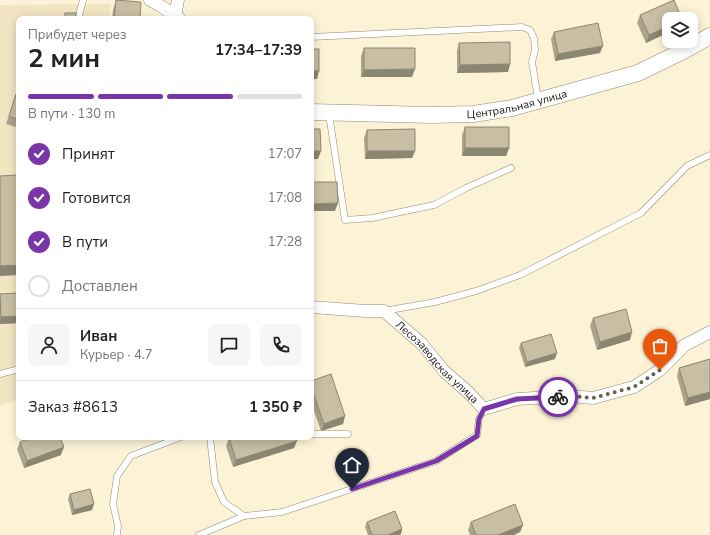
<!DOCTYPE html>
<html lang="ru">
<meta charset="utf-8">
<style>
:root{--surface:#fff;--page:#f6f6f6;--text:#222;--muted:#767676;--line:#e0e0e0;--accent:#7a35a8}
body{margin:0;font-family:"Nunito Sans",sans-serif;background:var(--page);color:var(--text);height:100vh;display:flex;flex-direction:column;font-size:15px;white-space:nowrap}
*{box-sizing:border-box;margin:0}
p{font-size:13px;color:var(--muted)}
.icon{flex:none;width:22px;height:22px;fill:none;stroke:currentColor;stroke-width:2;stroke-linecap:round;stroke-linejoin:round}
.map{position:relative;flex:1;overflow:hidden}
.panel{position:absolute;left:16px;top:16px;width:298px;height:424px;display:flex;flex-direction:column;background:var(--surface);border-radius:8px;box-shadow:0 2px 10px #0003}
.panel>*{flex:none}
.buttons{position:absolute;left:662px;top:12px;display:grid;gap:8px}
.buttons a{display:grid;place-items:center;width:36px;height:36px;border-radius:8px;background:var(--surface);box-shadow:0 2px 10px #0003;font-size:20px}
.pin{position:absolute;display:grid;place-items:center;width:34px;height:34px;color:#fff;margin:-41px -17px;border-radius:50% 50% 50% 0;rotate:-45deg;box-shadow:0 0 4px #0007}
.pin .icon{rotate:45deg}
.courier{position:absolute;display:grid;place-items:center;width:40px;height:40px;margin:-20px;border:3px solid #7a35a8;border-radius:50%;background:#fff;color:#222;box-shadow:0 1px 5px #0007}
.summary em{font-style:normal;font-weight:700}
.summary div{display:flex;flex-direction:column-reverse}
.summary{display:flex;align-items:center;justify-content:space-between;height:68px;padding:0 12px}
h1{font-size:26px;font-weight:700;line-height:30px}
.bar{display:grid;grid-template-columns:repeat(4,1fr);gap:6px 4px;align-content:center;height:48px;padding:0 12px}
.bar i{height:5px;border-radius:3px;background:var(--line)}
.bar .current{background:var(--accent)}
.bar p{grid-column:span 4}
.line{display:flex;align-items:center;gap:10px;padding:0 12px;border-top:1px solid var(--line)}
.line div{flex:1}
.round{display:grid;place-items:center;flex:none;width:42px;height:42px;border-radius:8px;background:var(--page)}
ol{padding:0 12px;list-style:none}
li{display:flex;align-items:center;gap:12px;height:44px}
li p{margin-inline-start:auto}
li .icon{padding:4px;border-radius:50%;background:var(--accent);color:#fff;stroke-width:4}
li:last-child{color:var(--muted)}
li i{width:22px;height:22px;border:2px solid var(--line);border-radius:50%}
.map>svg:first-child{display:block}
.built{fill:#f1e5c2}
.lines{fill:none;stroke-linecap:round;stroke-linejoin:round}
.lane-casing{stroke:#928970;stroke-width:7}
.street-casing{stroke:#928970;stroke-width:13}
.secondary-casing{stroke:#928970;stroke-width:17}
.lane{stroke:#fff;stroke-width:6}
.street{stroke:#fff;stroke-width:12}
.secondary{stroke:#fff;stroke-width:16}
.wall{fill:#aba38c}
.shaded-wall{fill:#8b8572}
.building{fill:#c7bea3;stroke:#8b8572}
.done{stroke:#686252;stroke-width:4;stroke-dasharray:0 7.2}
.route{stroke:#7a35a8;stroke-width:5}
.labels{text-anchor:middle;stroke-width:3.5;stroke-linejoin:round;paint-order:stroke}
.street-label{font-size:11px;fill:#18140b;stroke:#fff}
</style>
<div class="map">
<svg width="710" height="535" viewBox="0 0 710 535">
<rect width="100%" height="100%" fill="#fcf3d7"/>
<polygon class="built" points="111,4 109,19 19,19 19,399 0,406 0,5"/>
<g class="lines">
<g class="lane-casing">
<g id="lane">
<polyline points="78,19 83,0"/>
<polyline points="311,37 522,27 530,30 534,38 535,50 532,62 538,99"/>
<polyline points="329,114 345,220 372,218 434,205 466,188 511,168"/>
<polyline points="384,311 435,302 476,291 520,275 641,213 687,166 710,155"/>
<polyline points="0,374 19,369"/>
<polyline points="311,434 348,434"/>
<polyline points="210,437 215,482 224,502 244,516 282,512 436,461 477,435 479,419 484,409"/>
<polyline points="117,535 118,526 113,504 117,476 131,456 181,437"/>
<polyline points="199,535 244,516"/>
</g>
</g>
<g class="street-casing">
<g id="street">
<polyline points="150,0 161,6 175,16 178,0"/>
<path id="s1" d="M311,307l54,4h19l38,33 22,27 24,21 16,17 33,-10 54,-3 22,2 41,-11 26,-17 25,-25 25,-13"/>
</g>
</g>
<g class="secondary-casing">
<g id="secondary">
<polyline points="175,16 177,19"/>
<path id="s2" d="M311,112l120,3 42,-1 39,-6 126,-35 47,-23 25,-14"/>
</g>
</g>
<use href="#lane" class="lane"/>
<use href="#street" class="street"/>
<use href="#secondary" class="secondary"/>
</g>
<g class="wall">
<polygon points="116,0 140,19 112,19 113,10"/>
<polygon points="640,15 669,19 669,32 646,43 637,23"/>
<polygon points="554,32 600,53 555,61 551,39"/>
<polygon points="459,43 510,64 508,72 457,73 457,51"/>
<polygon points="364,48 412,77 361,77 361,56"/>
<polygon points="16,94 19,95 19,128 6,124"/>
<polygon points="465,127 509,148 506,156 462,156 462,135"/>
<polygon points="367,130 415,151 412,158 365,159 364,138"/>
<polygon points="19,293 19,323 0,324 0,294"/>
<polygon points="593,318 630,340 597,350 590,326"/>
<polygon points="521,343 555,359 525,367 519,348"/>
<polygon points="710,359 710,399 685,406 677,376 679,368"/>
<polygon points="311,381 345,416 343,424 321,431 311,402"/>
<polygon points="229,438 294,448 233,467 226,446"/>
<polygon points="20,442 61,455 24,468 17,449"/>
<polygon points="70,494 92,510 72,515 68,499"/>
<polygon points="367,522 402,529 401,534 399,535 368,535 365,527"/>
<polygon points="471,522 523,525 520,532 514,535 470,535 468,530"/>
</g>
<g class="shaded-wall">
<polygon points="669,26 669,32 646,43 649,35"/>
<polygon points="603,46 600,53 555,61 558,54"/>
<polygon points="510,64 508,72 457,73 460,65"/>
<polygon points="415,69 412,77 361,77 364,70"/>
<polygon points="311,71 319,71 317,79 311,79"/>
<polygon points="465,148 509,148 506,156 462,156"/>
<polygon points="311,151 321,151 318,159 311,159"/>
<polygon points="367,151 415,151 412,158 365,159"/>
<polygon points="338,203 335,211 311,211 311,204"/>
<polygon points="19,265 19,275 0,276 0,266"/>
<polygon points="19,316 19,323 0,324 0,321 1,317"/>
<polygon points="632,332 630,340 597,350 600,342"/>
<polygon points="557,353 555,359 525,367 527,362"/>
<polygon points="710,392 710,399 685,406 688,398"/>
<polygon points="345,416 343,424 321,431 324,424"/>
<polygon points="297,441 294,448 233,467 236,460"/>
<polygon points="64,447 61,455 24,468 27,461"/>
<polygon points="94,504 92,510 72,515 74,510"/>
<polygon points="523,525 520,532 514,535 498,535"/>
<polygon points="402,529 401,534 399,535 388,535"/>
</g>
<g class="building">
<polygon points="116,0 141,2 140,19 114,19"/>
<polygon points="674,0 682,19 669,19 669,26 649,35 640,15"/>
<rect x="65" y="13" width="11" height="6"/>
<polygon points="598,23 603,46 558,54 554,32"/>
<polygon points="510,42 510,64 460,65 459,43"/>
<polygon points="364,48 415,48 415,69 364,70"/>
<rect x="311" y="49" width="8" height="22"/>
<polygon points="16,94 19,95 19,120 9,116"/>
<rect x="465" y="127" width="44" height="21"/>
<polygon points="311,129 320,129 321,151 311,151"/>
<polygon points="415,129 415,151 367,151 367,130"/>
<polygon points="19,175 19,265 0,266 0,176"/>
<polygon points="311,182 337,182 338,203 311,204"/>
<polygon points="19,293 19,316 1,317 0,294"/>
<polygon points="626,309 632,332 600,342 593,318"/>
<polygon points="551,334 557,353 527,362 521,343"/>
<polygon points="710,359 710,392 688,398 679,368"/>
<polygon points="331,374 345,416 324,424 311,387 311,381"/>
<polygon points="32,437 60,437 64,447 27,461 20,442"/>
<polygon points="232,437 296,437 297,441 236,460 229,438"/>
<polygon points="90,489 94,504 74,510 70,494"/>
<polygon points="515,504 523,525 498,535 476,535 471,522"/>
<polygon points="395,511 402,529 388,535 372,535 367,522"/>
</g>
<g class="lines">
<polyline class="done" points="558,397 571,396 593,398 634,387 660,370"/>
<polyline class="route" points="352,489 436,461 477,436 479,419 484,409 517,399 558,397"/>
</g>
<g class="labels">
<g class="street-label">
<text dy="4" stroke="none"><textPath href="#s2" startOffset="207">Центральная улица</textPath></text>
<text dy="4" stroke="none"><textPath href="#s1" startOffset="147">Лесозаводская улица</textPath></text>
</g>
</g>
</svg>
<div class="buttons">
<a><svg class="icon" aria-label="layers" viewBox="0 0 24 24"><path d="M12 4l9 5-9 5-9-5zM3 14l9 5 9-5"/></svg></a>
</div>
<div class="pin" style="left:660px;top:370px;background:#ea580c"><svg class="icon" aria-label="bag" viewBox="0 0 24 24"><path d="M5 8h14l-1 12H6zM9 8a3 3 0 0 1 6 0"/></svg></div>
<div class="pin" style="left:352px;top:489px;background:#1f2937"><svg class="icon" aria-label="home" viewBox="0 0 24 24"><path d="M3 11l9-7 9 7M6 9v11h12V9"/></svg></div>
<div class="courier" style="left:558px;top:397px"><svg class="icon" aria-label="bike" viewBox="0 0 24 24"><circle cx="6" cy="16" r="4"/><circle cx="18" cy="16" r="4"/><path d="M6 16l4-8h5l3 8M10 8l3 8H6M13 5h3"/></svg></div>
<section class="panel">
<div class="summary"><div><h1>2 мин</h1><p>Прибудет через</p></div><em>17:34–17:39</em></div>
<div class="bar"><i class="current"></i><i class="current"></i><i class="current"></i><i></i><p>В пути · 130 m</p></div>
<ol>
<li><svg class="icon" aria-label="check" viewBox="0 0 24 24"><path d="M5 12l5 5 9-10"/></svg>Принят<p>17:07</p></li>
<li><svg class="icon" aria-label="check" viewBox="0 0 24 24"><path d="M5 12l5 5 9-10"/></svg>Готовится<p>17:08</p></li>
<li><svg class="icon" aria-label="check" viewBox="0 0 24 24"><path d="M5 12l5 5 9-10"/></svg>В пути<p>17:28</p></li>
<li><i></i>Доставлен</li>
</ol>
<div class="line" style="height:72px"><a class="round"><svg class="icon" aria-label="person" viewBox="0 0 24 24"><circle cx="12" cy="8" r="4"/><path d="M4 21q1-7 8-7t8 7"/></svg></a><div><b>Иван</b><p>Курьер · 4.7</p></div><a class="round"><svg class="icon" aria-label="chat" viewBox="0 0 24 24"><path d="M4 5h16v11H9l-5 4z"/></svg></a><a class="round"><svg class="icon" aria-label="phone" viewBox="0 0 24 24"><path d="M5 4h4l2 5-3 2q2 4 5 5l2-3 5 2v4C11 20 4 13 5 4z"/></svg></a></div>
<div class="line" style="height:52px"><div>Заказ #8613</div><b>1 350 ₽</b></div>
</section>
</div>
